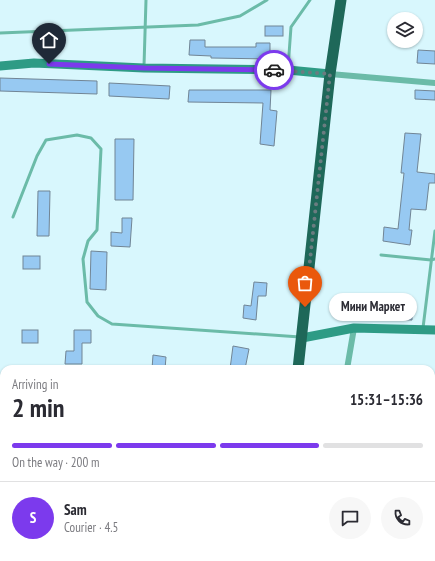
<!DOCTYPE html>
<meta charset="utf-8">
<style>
:root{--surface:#fff;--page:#f7f7f7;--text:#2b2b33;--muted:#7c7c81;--line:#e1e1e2;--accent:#7c3aed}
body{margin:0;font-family:"PT Sans Narrow",sans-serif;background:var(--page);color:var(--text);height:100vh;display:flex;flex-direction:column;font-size:15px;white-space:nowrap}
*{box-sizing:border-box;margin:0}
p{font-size:13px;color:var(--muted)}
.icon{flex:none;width:22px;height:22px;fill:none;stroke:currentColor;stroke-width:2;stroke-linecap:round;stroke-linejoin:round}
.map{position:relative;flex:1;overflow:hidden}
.sheet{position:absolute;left:0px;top:365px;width:435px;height:196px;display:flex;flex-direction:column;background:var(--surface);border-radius:12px 12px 0 0;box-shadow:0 1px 3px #0004}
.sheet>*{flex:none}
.fabs{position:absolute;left:387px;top:12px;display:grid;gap:8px}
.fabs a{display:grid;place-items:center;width:36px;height:36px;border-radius:50%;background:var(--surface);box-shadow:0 1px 3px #0004;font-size:20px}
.pin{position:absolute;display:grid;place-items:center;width:34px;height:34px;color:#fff;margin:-41px -17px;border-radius:50% 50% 50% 0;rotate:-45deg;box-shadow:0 0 4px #0007}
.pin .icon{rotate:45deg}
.courier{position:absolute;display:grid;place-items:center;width:40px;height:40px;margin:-20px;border:3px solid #7c3aed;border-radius:50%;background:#fff;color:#222;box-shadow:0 1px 5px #0007}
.bubble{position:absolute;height:28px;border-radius:14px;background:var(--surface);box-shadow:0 1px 3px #0004;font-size:13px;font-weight:700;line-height:28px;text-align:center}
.headline em{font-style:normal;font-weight:700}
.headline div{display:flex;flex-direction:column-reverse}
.headline{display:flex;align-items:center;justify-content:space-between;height:68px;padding:0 12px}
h1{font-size:26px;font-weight:700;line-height:30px}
.bar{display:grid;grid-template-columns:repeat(4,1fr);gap:6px 4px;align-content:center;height:48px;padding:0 12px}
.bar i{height:5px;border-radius:3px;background:var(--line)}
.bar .on{background:var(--accent)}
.bar p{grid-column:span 4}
.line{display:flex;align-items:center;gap:10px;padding:0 12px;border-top:1px solid var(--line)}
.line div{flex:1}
.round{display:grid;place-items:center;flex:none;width:42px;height:42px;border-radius:21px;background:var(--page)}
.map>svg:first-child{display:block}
.building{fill:#97c9f2;stroke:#718595}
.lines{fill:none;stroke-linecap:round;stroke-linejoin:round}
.lane{stroke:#6bbba8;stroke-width:3}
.street{stroke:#6bbba8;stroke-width:6}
.secondary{stroke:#2e9b85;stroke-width:9}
.highway{stroke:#1e6859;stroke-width:11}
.done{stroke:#6a7c80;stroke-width:4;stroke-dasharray:0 7.2}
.route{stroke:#7c3aed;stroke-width:5}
</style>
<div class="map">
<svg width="435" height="561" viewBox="0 0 435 561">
<rect width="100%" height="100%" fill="#d8f7fd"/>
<g class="building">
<rect x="265" y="26" width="18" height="10"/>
<polygon points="190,40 205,40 205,47 256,47 256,43 270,43 270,59 211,58 211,56 189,55"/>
<polygon points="418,50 435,51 435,64 417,63"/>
<polygon points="0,78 97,81 97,94 0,91"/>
<polygon points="109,83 170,86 169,99 109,96"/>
<polygon points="189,90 271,90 270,110 277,111 274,146 260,144 263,103 188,102"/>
<polygon points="415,90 435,91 435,100 415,99"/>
<polygon points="405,133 421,134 417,172 435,174 435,183 429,183 426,210 411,209 409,230 412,230 410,245 383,241 384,227 398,229 404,173 401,173"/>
<polygon points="115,139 134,139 133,200 115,200"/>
<polygon points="38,191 50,191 49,236 37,236"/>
<polygon points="122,218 132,218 130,247 111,246 111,232 122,233"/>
<polygon points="91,251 107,252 106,290 90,289"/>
<rect x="23" y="256" width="17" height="13"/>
<polygon points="254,282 267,283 266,296 258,296 256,320 243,318 244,305 251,306"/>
<polygon points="367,310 412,312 412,320 366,318"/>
<rect x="22" y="330" width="16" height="13"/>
<polygon points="74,330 91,330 91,343 82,343 82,364 65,364 66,351 74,351"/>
<polygon points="233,346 249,349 245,369 230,369"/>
<polygon points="153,355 166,357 165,369 152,369"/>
</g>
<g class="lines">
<g class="lane">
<polyline points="0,33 198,25 240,16 267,0"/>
<polyline points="144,66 146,0"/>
<polyline points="288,68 291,27 310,0"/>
<polyline points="13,217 37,156 46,140 77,135 91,138 101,149 97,230 88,241 83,259 87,302 98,316 112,324 300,337"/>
<polyline points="381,255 431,260 435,259"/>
<polyline points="423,328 435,231"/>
<polyline points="27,557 28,561"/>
</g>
<g class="street">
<polyline points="330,74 435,83"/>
<polyline points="347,369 354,328"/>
<polyline points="431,419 435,419"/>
<polyline points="431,545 435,544"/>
<polyline points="392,557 392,561"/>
<polyline points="319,561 356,557"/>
</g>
<g class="secondary">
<polyline points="0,66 34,63 144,68 288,70 330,74"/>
<polyline points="302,338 354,328 435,330"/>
</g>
<g class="highway">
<polyline points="298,369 330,74 341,0"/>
<polyline points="275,561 275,557"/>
</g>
</g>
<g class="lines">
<polyline class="done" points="274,70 330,74 305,307"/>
<polyline class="route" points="49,64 144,68 274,70"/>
</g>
</svg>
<div class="fabs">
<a><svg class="icon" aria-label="layers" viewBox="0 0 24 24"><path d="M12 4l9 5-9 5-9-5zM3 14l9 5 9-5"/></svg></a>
</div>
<div class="pin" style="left:305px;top:307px;background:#ea580c"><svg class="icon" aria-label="bag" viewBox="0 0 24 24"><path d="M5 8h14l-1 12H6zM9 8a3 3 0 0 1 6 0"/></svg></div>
<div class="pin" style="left:49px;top:64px;background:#1f2937"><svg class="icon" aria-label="home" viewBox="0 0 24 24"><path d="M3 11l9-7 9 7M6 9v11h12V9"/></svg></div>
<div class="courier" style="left:274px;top:70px"><svg class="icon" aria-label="car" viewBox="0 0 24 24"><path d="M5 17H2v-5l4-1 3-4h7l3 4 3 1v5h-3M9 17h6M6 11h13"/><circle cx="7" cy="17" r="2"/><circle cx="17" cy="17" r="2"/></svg></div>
<div class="bubble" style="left:329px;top:293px;width:88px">Мини Маркет</div>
<section class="sheet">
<div class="headline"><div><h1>2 min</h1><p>Arriving in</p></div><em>15:31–15:36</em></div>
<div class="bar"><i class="on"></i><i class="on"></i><i class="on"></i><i></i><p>On the way · 200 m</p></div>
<div class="line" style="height:72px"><b class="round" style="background:var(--accent);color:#fff">S</b><div><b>Sam</b><p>Courier · 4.5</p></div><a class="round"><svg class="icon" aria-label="chat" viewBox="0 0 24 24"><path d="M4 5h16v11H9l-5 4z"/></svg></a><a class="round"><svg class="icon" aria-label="phone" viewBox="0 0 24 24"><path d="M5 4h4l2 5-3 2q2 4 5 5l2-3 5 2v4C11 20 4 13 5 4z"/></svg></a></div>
</section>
</div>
